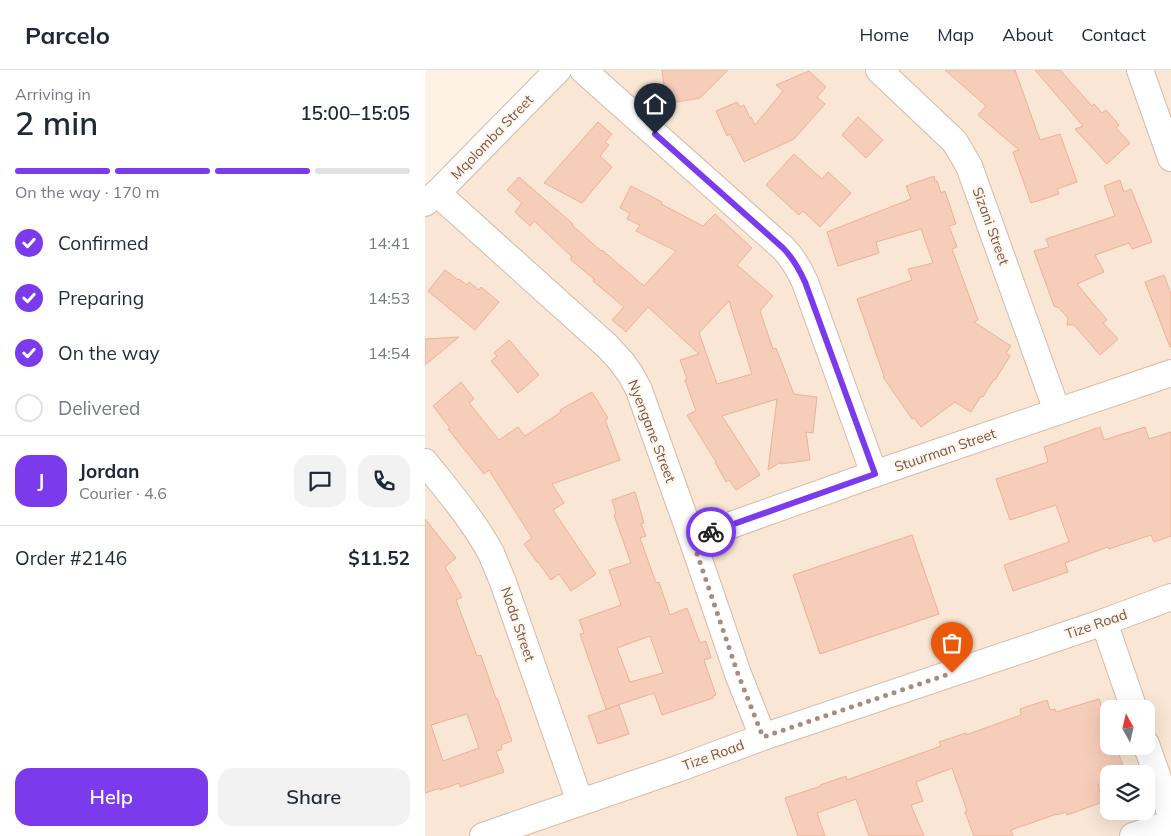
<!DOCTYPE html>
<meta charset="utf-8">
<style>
:root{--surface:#fff;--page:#f2f2f3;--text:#1f2937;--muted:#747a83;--line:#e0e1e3;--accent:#7c3aed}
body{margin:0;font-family:Mulish,sans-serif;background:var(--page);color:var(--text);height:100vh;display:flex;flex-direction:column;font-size:19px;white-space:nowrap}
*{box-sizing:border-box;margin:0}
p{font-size:16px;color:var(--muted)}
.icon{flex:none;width:28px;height:28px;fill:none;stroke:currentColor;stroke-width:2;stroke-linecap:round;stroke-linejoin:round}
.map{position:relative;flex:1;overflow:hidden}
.details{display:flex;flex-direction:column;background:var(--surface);width:425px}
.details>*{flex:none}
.needle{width:32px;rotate:352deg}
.fabs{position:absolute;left:675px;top:630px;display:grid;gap:10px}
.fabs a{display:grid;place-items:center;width:55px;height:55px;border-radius:10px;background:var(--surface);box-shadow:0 5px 20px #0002;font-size:25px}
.pin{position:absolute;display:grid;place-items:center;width:42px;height:42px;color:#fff;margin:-51px -21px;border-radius:50% 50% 50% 0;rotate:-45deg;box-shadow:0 0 5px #0007}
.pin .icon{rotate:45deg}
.courier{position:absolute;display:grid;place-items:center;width:50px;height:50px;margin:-25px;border:4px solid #7c3aed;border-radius:50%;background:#fff;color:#222;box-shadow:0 1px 6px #0007}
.headline em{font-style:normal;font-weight:600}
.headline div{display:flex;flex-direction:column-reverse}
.headline{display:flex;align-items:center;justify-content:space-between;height:85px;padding:0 15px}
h1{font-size:32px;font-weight:600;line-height:38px}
.bar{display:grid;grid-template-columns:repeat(4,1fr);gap:8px 5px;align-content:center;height:60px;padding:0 15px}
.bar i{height:6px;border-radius:4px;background:var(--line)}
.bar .selected{background:var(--accent)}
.bar p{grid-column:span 4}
.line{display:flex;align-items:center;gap:12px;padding:0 15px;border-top:1px solid var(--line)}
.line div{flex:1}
.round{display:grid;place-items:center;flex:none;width:52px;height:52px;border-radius:15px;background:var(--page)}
ol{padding:0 15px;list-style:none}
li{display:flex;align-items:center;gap:15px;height:55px}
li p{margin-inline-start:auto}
li .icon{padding:5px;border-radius:50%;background:var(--accent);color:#fff;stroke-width:4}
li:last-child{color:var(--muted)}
li i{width:28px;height:28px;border:2px solid var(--line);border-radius:50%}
.action{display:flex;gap:10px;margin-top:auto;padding:10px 15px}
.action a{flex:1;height:58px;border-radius:15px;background:var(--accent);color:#fff;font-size:20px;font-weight:600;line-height:58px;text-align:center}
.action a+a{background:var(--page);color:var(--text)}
header{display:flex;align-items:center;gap:30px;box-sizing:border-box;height:70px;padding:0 25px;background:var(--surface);border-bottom:1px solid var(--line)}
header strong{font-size:24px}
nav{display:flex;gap:28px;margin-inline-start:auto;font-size:18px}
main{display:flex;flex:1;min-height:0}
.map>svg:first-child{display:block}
.residential{fill:#f9e6d4;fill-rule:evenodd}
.building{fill:#f6cdb9;stroke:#ebb298;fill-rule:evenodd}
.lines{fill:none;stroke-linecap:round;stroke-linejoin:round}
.minor-casing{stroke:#d3bbab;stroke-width:28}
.minor{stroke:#fff;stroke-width:26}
.done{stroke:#a88c7e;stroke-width:5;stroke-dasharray:0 9}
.route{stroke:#7c3aed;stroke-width:6}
.labels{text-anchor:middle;stroke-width:4;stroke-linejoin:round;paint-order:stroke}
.street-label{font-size:14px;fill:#795547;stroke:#fff6ec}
</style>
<header>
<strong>Parcelo</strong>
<nav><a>Home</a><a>Map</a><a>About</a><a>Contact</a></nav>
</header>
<main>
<section class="details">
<div class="headline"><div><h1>2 min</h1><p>Arriving in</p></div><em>15:00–15:05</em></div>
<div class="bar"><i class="selected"></i><i class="selected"></i><i class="selected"></i><i></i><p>On the way · 170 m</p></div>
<ol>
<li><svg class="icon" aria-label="check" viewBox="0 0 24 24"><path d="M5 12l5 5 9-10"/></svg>Confirmed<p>14:41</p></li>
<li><svg class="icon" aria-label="check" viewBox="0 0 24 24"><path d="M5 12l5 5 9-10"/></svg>Preparing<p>14:53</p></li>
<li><svg class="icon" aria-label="check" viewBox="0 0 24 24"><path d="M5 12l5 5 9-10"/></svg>On the way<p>14:54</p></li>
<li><i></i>Delivered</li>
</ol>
<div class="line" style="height:90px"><b class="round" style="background:var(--accent);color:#fff">J</b><div><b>Jordan</b><p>Courier · 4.6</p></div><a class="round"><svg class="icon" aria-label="chat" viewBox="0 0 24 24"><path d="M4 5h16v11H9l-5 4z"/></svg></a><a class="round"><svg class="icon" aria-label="phone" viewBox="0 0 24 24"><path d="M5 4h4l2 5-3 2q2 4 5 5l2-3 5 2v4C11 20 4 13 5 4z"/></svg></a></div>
<div class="line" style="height:65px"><div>Order #2146</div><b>$11.52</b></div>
<div class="action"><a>Help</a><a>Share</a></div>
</section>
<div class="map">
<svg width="746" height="766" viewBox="0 0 746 766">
<rect width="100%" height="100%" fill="#fef2e4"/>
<path class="residential" d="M133,0h613v766h-746v-633zM684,639h37v37h-37zM684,704h37v37h-37z"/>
<g class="building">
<polygon points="237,0 303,0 275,28 245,33 245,32 241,32"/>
<polygon points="520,0 590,0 615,70 635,64 652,112 632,119 634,124 606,133 588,82 594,80 553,45 561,36"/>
<polygon points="610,0 635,0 667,36 669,34 677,43 681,40 694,55 691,58 705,73 682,94 650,59 658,56"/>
<polygon points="384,1 401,17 392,27 400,34 369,69 319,92 305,64 302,66 291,41 312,32 315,37 319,35 325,48 326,47 330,55 358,21 351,15"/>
<polygon points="433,47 458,70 441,88 417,65"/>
<polygon points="173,52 187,64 180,72 184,75 175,86 187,97 157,133 119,113"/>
<polygon points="369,84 397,109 403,102 426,123 395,157 378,141 374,145 341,115"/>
<polygon points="509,106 510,111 512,111 516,123 520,121 531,154 524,156 532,177 527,179 553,250 549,252 586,276 581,283 585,286 570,310 569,309 558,327 556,326 546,342 530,332 496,357 489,348 487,349 458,307 459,306 432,229 487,210 483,199 508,193 496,159 451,172 454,183 413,196 402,162 486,129 481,116"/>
<path d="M94,107l54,47 -1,1 29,26 1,-1 42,36 32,-35 -40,-20 4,-6 -13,-6 3,-6 -10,-5 11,-22 31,16 -1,2 42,22 12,-12 37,34 -15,17 36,31 -13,15 13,38 3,-1 18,46 23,3 -4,36 -7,-1 4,28 -29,4v-2l-13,8 9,-71 -55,17 38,59 -24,15 -7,-10 -3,2 -11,-20h1l-29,-47 9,-4 -11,-31 2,-1 -7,-19 19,-6 -51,-47 -22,25 -14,-12 12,-13 -31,-26 1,-2 -24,-20 2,-2 -38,-36 -4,5 -15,-14 7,-9 -15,-13zM304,231l23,73 -35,10 -18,-51z"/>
<polygon points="695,110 699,122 706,119 727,172 707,179 704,173 670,185 679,202 652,214 682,250 678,253 693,269 675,285 649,255 642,255 643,248 634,238 629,236 609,181 624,177 621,169 690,146 679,116"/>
<polygon points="20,200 33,210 34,209 42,215 44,212 54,220 56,217 74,232 50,260 3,221"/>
<polygon points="739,205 746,224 746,277 745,277 720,212"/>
<polygon points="34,267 0,295 0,269"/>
<polygon points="84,270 114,305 93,323 66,291 72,286 69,283"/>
<polygon points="36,312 49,329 44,333 74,370 93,357 100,366 136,342 135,340 167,322 183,348 180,350 195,390 127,414 139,433 128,440 171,504 146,521 134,504 126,510 113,492 112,492 99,474 107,468 64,400 59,404 23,359 25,358 8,336"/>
<polygon points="675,357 679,370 720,357 724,369 746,362 746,466 729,472 726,465 684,479 683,477 640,493 643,502 588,521 579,495 644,472 631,435 585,450 571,409 623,392 619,377"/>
<path d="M210,422l9,31 -3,1 5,12 -6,2 16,45 3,-1 11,33 17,-7 13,35 6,-2 5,17 -7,2 12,35 -3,1v2l-51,17 -8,-22 -48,16 -26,-75 4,-1 -5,-13 42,-15 -12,-35 22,-7 -17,-48 2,-1 -4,-14zM225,566l13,37 -33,9 -13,-34z"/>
<path d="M0,449l31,39 -11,9 17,30 -6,3 21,56 4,-1 15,44 1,-1 15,43 -11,4 1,4 -6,2 8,21 -44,15 -1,-4 -19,7v-2l-15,5zM42,644l12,34 -36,13 -12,-36z"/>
<polygon points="487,465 514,544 395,584 368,505"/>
<polygon points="674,629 684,660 684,676 691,676 701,704 684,704 684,711 673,715 678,732 642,745 641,742 632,745 632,744 586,760 588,766 549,766 540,742 542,741 527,698 491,712 498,731 486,735 499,766 444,766 431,729 392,743 400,766 373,766 360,728 396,716 395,715 421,706 422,710 516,676 514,672 541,663 541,665 596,645 595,639 622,630 625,640 630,639 631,642"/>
<polygon points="194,635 204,664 173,674 163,646"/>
</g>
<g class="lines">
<g class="minor-casing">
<g id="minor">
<path d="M158,0l200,178c10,10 16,21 22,34l69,192"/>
<polyline points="454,0 530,72 544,96 632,341"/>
<polyline points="715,0 746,88"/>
<polyline points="12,123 182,276 196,291 206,305 214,320 267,469 313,604 338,667"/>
<polyline points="0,133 12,123 133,0"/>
<path d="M0,392c23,29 48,58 66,91 4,10 8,19 12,29l77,220"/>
<polyline points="267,469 449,404 746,303"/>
<polyline points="679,552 709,639"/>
<polyline points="721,674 746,745"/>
<polyline points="58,766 255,698 338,667 679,552 746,527"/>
<polyline points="708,766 746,753"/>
</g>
</g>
<use href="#minor" class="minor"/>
</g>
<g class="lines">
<polyline class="done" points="286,462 267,469 313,604 338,667 527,603"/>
<path class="route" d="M230,64l128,114c10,10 16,21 22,34l70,192 -164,58"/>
</g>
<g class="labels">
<g class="street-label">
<text transform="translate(67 67) rotate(-46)" y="5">Mqolomba Street</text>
<text transform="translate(566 156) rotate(70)" y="5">Sizani Street</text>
<text transform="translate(227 361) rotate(69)" y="5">Nyengane Street</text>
<text transform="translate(520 380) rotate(-19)" y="5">Stuurman Street</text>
<text transform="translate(93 554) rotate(71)" y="5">Noda Street</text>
<text transform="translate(671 554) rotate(-19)" y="5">Tize Road</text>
<text transform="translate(288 685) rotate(-20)" y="5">Tize Road</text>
</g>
</g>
</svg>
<div class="fabs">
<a><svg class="needle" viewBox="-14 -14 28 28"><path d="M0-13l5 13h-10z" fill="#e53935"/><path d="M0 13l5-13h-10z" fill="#747a83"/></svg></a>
<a><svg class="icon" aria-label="layers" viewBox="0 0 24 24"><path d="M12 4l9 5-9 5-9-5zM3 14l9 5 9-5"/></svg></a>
</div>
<div class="pin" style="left:527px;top:603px;background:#ea580c"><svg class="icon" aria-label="bag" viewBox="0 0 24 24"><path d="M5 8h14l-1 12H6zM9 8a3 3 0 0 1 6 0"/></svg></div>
<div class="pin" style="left:230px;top:64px;background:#1f2937"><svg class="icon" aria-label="home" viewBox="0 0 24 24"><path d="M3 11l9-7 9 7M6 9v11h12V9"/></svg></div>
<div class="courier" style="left:286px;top:462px"><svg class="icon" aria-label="bike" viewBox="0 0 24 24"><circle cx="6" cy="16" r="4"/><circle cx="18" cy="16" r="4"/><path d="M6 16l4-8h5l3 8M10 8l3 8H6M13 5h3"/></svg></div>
</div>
</main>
